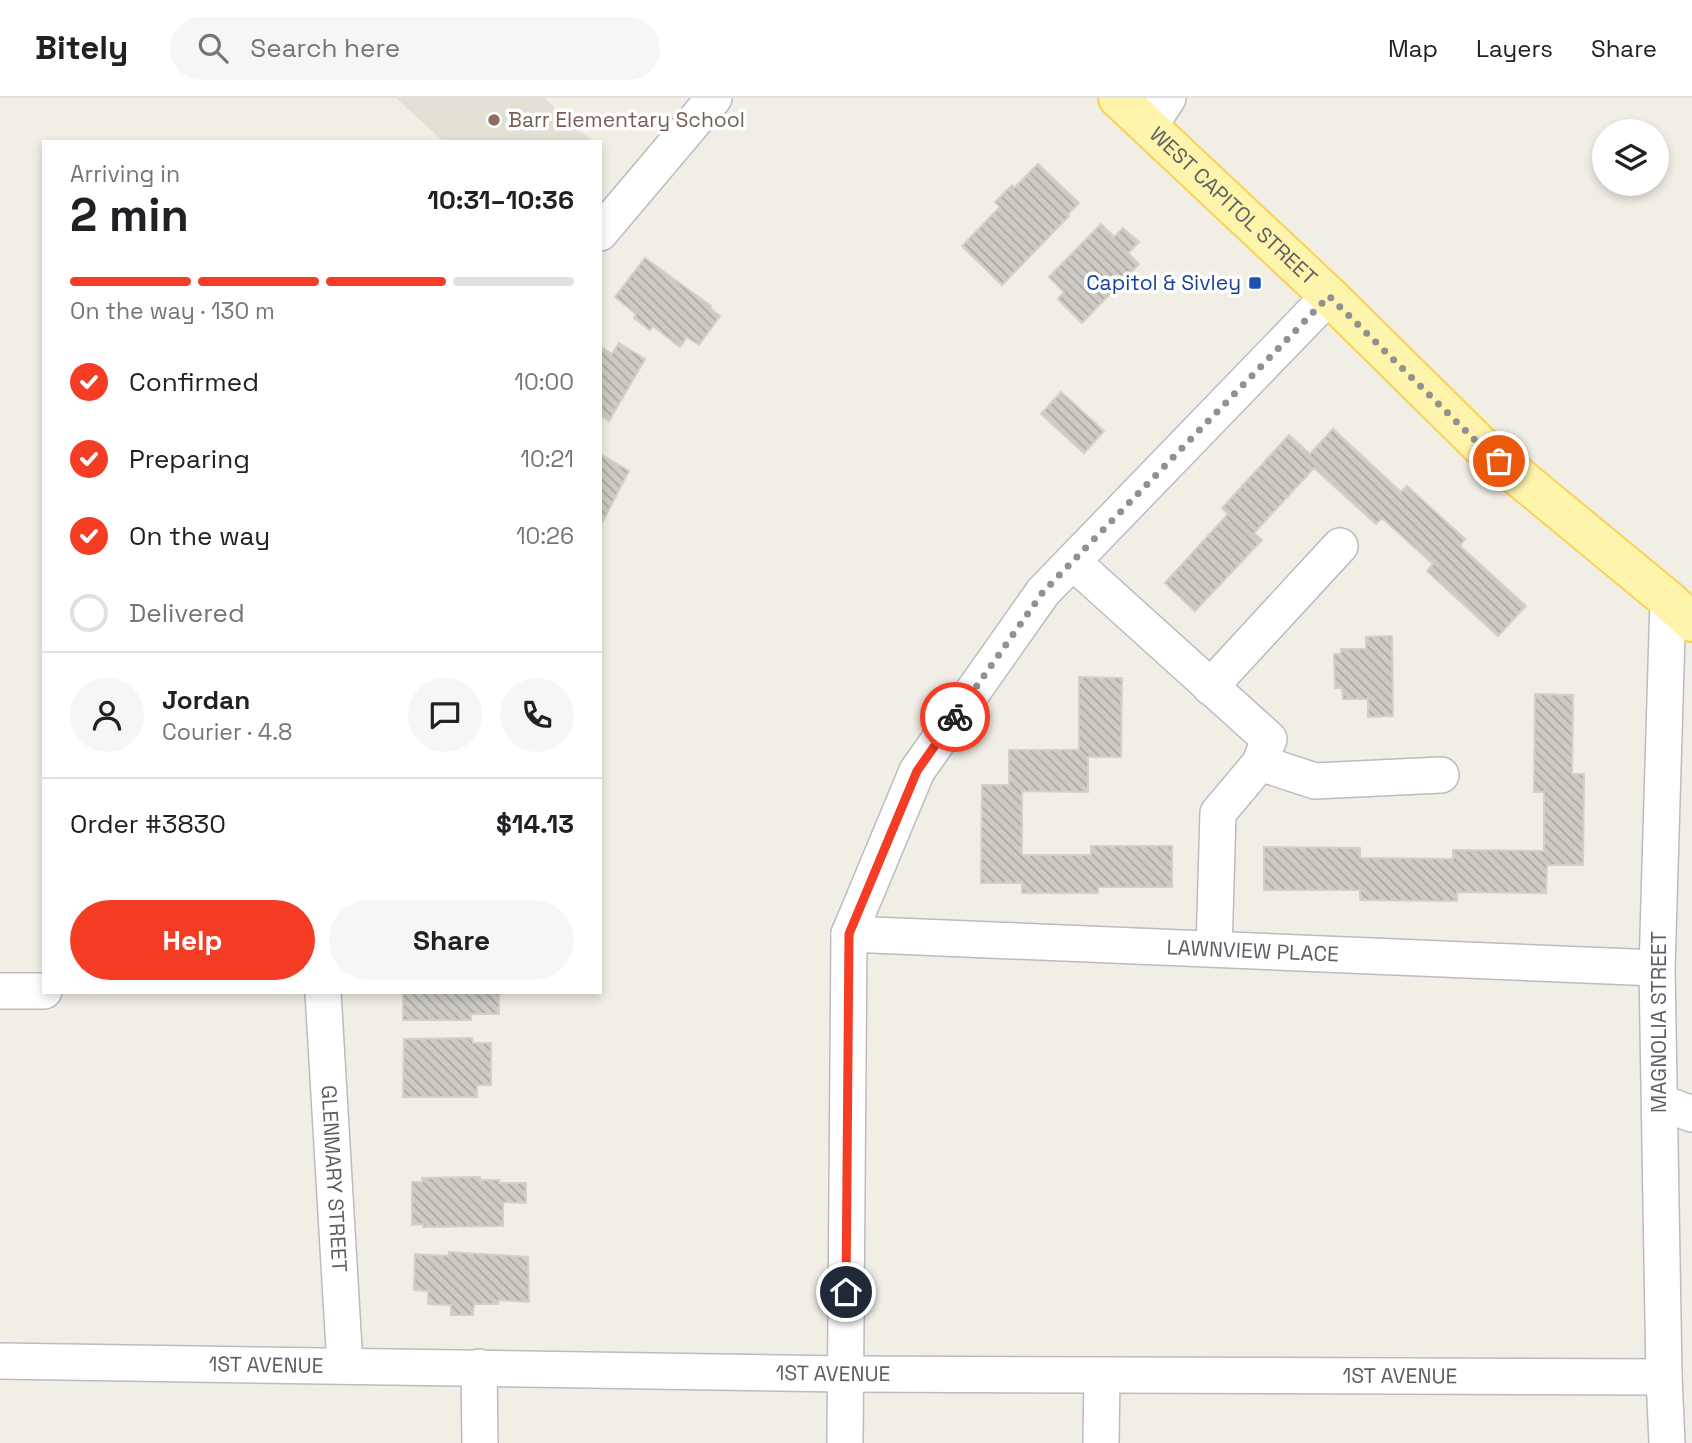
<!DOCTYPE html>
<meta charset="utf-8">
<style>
:root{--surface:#fff;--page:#f6f6f6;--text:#202124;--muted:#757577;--line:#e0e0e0;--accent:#f53c25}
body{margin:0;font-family:"Space Grotesk",sans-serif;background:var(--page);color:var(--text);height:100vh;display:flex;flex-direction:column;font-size:26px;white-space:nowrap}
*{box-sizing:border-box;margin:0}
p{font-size:23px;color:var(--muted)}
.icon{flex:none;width:38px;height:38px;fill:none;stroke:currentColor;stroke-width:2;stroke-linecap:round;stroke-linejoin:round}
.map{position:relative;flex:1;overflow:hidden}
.panel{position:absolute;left:42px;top:42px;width:560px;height:854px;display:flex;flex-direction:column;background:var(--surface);border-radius:0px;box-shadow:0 4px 10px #0003}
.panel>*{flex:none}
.controls{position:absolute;left:1592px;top:21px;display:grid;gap:14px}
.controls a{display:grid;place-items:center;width:77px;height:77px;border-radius:50%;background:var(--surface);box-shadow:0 4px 10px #0003;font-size:35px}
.pin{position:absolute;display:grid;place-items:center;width:60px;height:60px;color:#fff;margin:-30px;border:4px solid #fff;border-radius:50%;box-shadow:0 2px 7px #0007}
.courier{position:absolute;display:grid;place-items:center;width:70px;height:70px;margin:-35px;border:5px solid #f53c25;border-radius:50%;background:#fff;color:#222;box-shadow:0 2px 9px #0007}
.head em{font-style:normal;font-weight:600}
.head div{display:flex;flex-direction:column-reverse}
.head{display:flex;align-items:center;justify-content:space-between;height:119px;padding:0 28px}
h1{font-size:46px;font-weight:600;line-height:52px}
.bar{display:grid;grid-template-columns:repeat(4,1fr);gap:10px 7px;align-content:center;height:84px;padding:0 28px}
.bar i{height:9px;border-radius:5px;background:var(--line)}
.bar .on{background:var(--accent)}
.bar p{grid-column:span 4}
.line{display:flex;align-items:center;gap:18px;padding:0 28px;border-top:2px solid var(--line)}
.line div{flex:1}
.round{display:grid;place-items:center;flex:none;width:74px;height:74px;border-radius:37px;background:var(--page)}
ol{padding:0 28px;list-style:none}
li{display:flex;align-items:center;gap:21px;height:77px}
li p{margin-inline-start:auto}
li .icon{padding:7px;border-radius:50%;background:var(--accent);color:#fff;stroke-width:4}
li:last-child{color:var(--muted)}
li i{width:38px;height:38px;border:4px solid var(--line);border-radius:50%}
.primary-button{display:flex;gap:14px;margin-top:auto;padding:14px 28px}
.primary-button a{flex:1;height:80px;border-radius:42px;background:var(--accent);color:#fff;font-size:28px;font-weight:600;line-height:80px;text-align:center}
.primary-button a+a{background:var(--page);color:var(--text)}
header{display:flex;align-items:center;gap:42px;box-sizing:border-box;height:98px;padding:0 35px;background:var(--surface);border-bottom:2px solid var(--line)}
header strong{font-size:33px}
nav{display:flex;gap:38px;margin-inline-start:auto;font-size:24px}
.search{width:490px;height:63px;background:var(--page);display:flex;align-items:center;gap:18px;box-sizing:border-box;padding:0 24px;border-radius:38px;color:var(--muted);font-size:26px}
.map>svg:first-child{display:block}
.education{fill:#e2e0d5}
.building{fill:url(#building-back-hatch);stroke:#d5d0c2;stroke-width:2}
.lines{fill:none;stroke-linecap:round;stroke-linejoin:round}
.minor-casing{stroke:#b9bcc1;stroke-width:38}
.major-casing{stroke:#fbd152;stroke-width:42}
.minor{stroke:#fff;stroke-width:35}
.major{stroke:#fff4ab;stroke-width:38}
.done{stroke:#909292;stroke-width:7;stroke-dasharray:0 12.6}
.route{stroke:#f53c25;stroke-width:9}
.education-dot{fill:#8d6e63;stroke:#fff;stroke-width:2.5}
.transit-dot{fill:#1a4fb4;stroke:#fff;stroke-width:2.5}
.labels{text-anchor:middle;stroke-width:7;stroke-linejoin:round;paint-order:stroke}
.education-label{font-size:21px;fill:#785e54;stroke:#fff;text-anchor:start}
.street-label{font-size:21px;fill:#5c6066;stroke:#fff}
.transit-label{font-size:21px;fill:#164399;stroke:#fff;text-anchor:end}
</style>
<header>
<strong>Bitely</strong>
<div class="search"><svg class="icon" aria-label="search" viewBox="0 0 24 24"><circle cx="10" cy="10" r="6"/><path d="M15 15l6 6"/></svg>Search here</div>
<nav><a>Map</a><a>Layers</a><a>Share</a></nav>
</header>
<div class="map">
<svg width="1692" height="1345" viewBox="0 0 1692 1345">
<defs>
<pattern id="building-back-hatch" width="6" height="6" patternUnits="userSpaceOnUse" patternTransform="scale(1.75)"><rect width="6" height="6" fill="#cdcbc4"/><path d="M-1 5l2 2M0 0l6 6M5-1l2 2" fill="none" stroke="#aaa8a3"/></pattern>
</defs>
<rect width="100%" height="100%" fill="#f0eee5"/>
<polygon class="education" points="396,0 544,0 593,44 444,44"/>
<g class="building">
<polygon points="1038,66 1079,105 1067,117 1069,118 1002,187 962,148 1000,109 995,104 1012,87 1014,90"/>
<polygon points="1101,126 1114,139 1123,130 1139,144 1128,155 1139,166 1082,225 1058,201 1064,194 1049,179"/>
<polygon points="645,160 711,208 710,210 720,218 699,247 687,239 680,249 653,228 650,232 634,220 636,216 615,199"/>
<polygon points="619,245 645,261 609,323 600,317 600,248 612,256"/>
<polygon points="1061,294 1104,333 1084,355 1041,316"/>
<polygon points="1333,331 1401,394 1407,388 1465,441 1460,448 1526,508 1498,538 1427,473 1433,466 1382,420 1376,426 1314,370 1254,435 1262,442 1195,513 1165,485 1228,416 1222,410 1289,337 1310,356"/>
<polygon points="602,357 629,373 602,425 600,424 600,360"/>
<polygon points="1392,538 1393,618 1368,619 1368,601 1343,601 1342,590 1335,590 1334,556 1341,556 1341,551 1366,551 1366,539"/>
<polygon points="1079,579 1122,580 1121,659 1088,659 1088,694 1022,693 1022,757 1091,757 1091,748 1172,748 1172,789 1098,789 1098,795 1022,795 1022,785 981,785 982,687 1009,687 1009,652 1079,652"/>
<polygon points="1535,596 1573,597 1572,676 1584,676 1583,767 1547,767 1546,795 1457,794 1457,803 1360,802 1360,792 1264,792 1264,749 1360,750 1360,760 1453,761 1453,752 1544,753 1544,694 1534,694"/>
<polygon points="403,894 499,894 499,916 471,916 471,922 403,922"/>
<polygon points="472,940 473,945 491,945 491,987 477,987 477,999 403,999 404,941"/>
<polygon points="480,1079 481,1082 499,1082 499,1085 526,1085 526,1105 503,1104 503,1128 423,1129 423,1126 412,1127 412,1084 422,1084 422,1080"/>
<polygon points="449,1154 528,1159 529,1204 499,1202 498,1206 474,1206 473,1217 451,1217 451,1207 428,1206 428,1193 414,1192 415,1156 449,1158"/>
</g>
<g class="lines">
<g class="minor-casing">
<g id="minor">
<polyline points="1149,29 1168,0"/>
<polyline points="600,135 714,0"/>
<polyline points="1073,464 1269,641 1260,665 1218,715 1214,851"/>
<polyline points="1210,589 1340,448"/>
<polyline points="1260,665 1315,683 1441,677"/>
<path id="s1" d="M849,836l808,34"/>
<polyline points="0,893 44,893"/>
<path id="s2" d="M323,894l22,374"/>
<polyline points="1660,1004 1692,1016"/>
<path id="s3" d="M0,1263l845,13 819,3"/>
<polyline points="479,1269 480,1345"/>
<polyline points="845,1345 849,836 917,673 1043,494 1329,198"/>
<polyline points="1101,1345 1102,1278"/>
<polyline points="1667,1345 1664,1279 1657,870 1668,502"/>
</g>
</g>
<g class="major-casing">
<g id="major">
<path id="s4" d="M1118,0l211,198 150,148 189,156 24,22"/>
</g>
</g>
<use href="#minor" class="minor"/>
<use href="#major" class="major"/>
</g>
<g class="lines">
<polyline class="done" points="955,619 1043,494 1329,198 1479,346 1499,363"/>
<polyline class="route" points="846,1194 849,836 917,673 955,619"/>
</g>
<circle class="education-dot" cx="494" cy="22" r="7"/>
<rect class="transit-dot" x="1248" y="178" width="14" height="14" rx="3.5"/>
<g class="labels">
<g class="education-label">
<text x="508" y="29">Barr Elementary School</text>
</g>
<g class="street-label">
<text dy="7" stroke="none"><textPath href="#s4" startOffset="158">WEST CAPITOL STREET</textPath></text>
<text dy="7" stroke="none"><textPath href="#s1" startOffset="404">LAWNVIEW PLACE</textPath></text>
<text transform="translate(1659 924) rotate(-90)" y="7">MAGNOLIA STREET</text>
<text dy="7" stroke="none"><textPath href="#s2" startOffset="187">GLENMARY STREET</textPath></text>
<text dy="7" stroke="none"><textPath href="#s3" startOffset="266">1ST AVENUE</textPath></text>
<text dy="7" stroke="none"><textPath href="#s3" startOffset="833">1ST AVENUE</textPath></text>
<text dy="7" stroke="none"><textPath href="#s3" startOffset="1400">1ST AVENUE</textPath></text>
</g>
<g class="transit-label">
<text x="1241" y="192">Capitol &amp; Sivley</text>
</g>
</g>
</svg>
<div class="controls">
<a><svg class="icon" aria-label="layers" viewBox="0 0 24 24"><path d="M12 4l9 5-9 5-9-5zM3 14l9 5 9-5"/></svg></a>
</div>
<div class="pin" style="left:1499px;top:363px;background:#ea580c"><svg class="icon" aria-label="bag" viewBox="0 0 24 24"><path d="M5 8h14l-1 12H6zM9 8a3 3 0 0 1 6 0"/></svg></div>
<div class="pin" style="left:846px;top:1194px;background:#1f2937"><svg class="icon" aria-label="home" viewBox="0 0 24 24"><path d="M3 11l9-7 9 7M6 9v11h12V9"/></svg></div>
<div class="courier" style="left:955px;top:619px"><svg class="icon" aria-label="bike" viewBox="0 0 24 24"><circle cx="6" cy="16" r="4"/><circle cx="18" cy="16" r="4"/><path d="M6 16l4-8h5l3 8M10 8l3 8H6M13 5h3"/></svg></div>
<section class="panel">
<div class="head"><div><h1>2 min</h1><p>Arriving in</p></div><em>10:31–10:36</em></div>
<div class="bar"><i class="on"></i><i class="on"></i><i class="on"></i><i></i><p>On the way · 130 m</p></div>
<ol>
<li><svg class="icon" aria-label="check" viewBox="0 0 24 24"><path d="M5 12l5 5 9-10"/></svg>Confirmed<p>10:00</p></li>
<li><svg class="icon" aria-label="check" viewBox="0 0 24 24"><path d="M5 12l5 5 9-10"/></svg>Preparing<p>10:21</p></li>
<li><svg class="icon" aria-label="check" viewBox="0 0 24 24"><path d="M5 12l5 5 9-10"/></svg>On the way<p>10:26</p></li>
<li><i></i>Delivered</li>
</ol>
<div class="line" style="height:126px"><a class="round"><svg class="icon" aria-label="person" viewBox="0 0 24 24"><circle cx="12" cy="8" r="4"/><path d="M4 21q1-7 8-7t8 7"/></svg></a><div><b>Jordan</b><p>Courier · 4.8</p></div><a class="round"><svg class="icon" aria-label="chat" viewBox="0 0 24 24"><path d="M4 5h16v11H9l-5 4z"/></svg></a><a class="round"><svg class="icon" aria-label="phone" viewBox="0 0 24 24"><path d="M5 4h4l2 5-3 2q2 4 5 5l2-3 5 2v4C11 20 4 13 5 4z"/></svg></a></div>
<div class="line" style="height:91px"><div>Order #3830</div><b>$14.13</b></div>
<div class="primary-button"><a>Help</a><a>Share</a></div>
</section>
</div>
